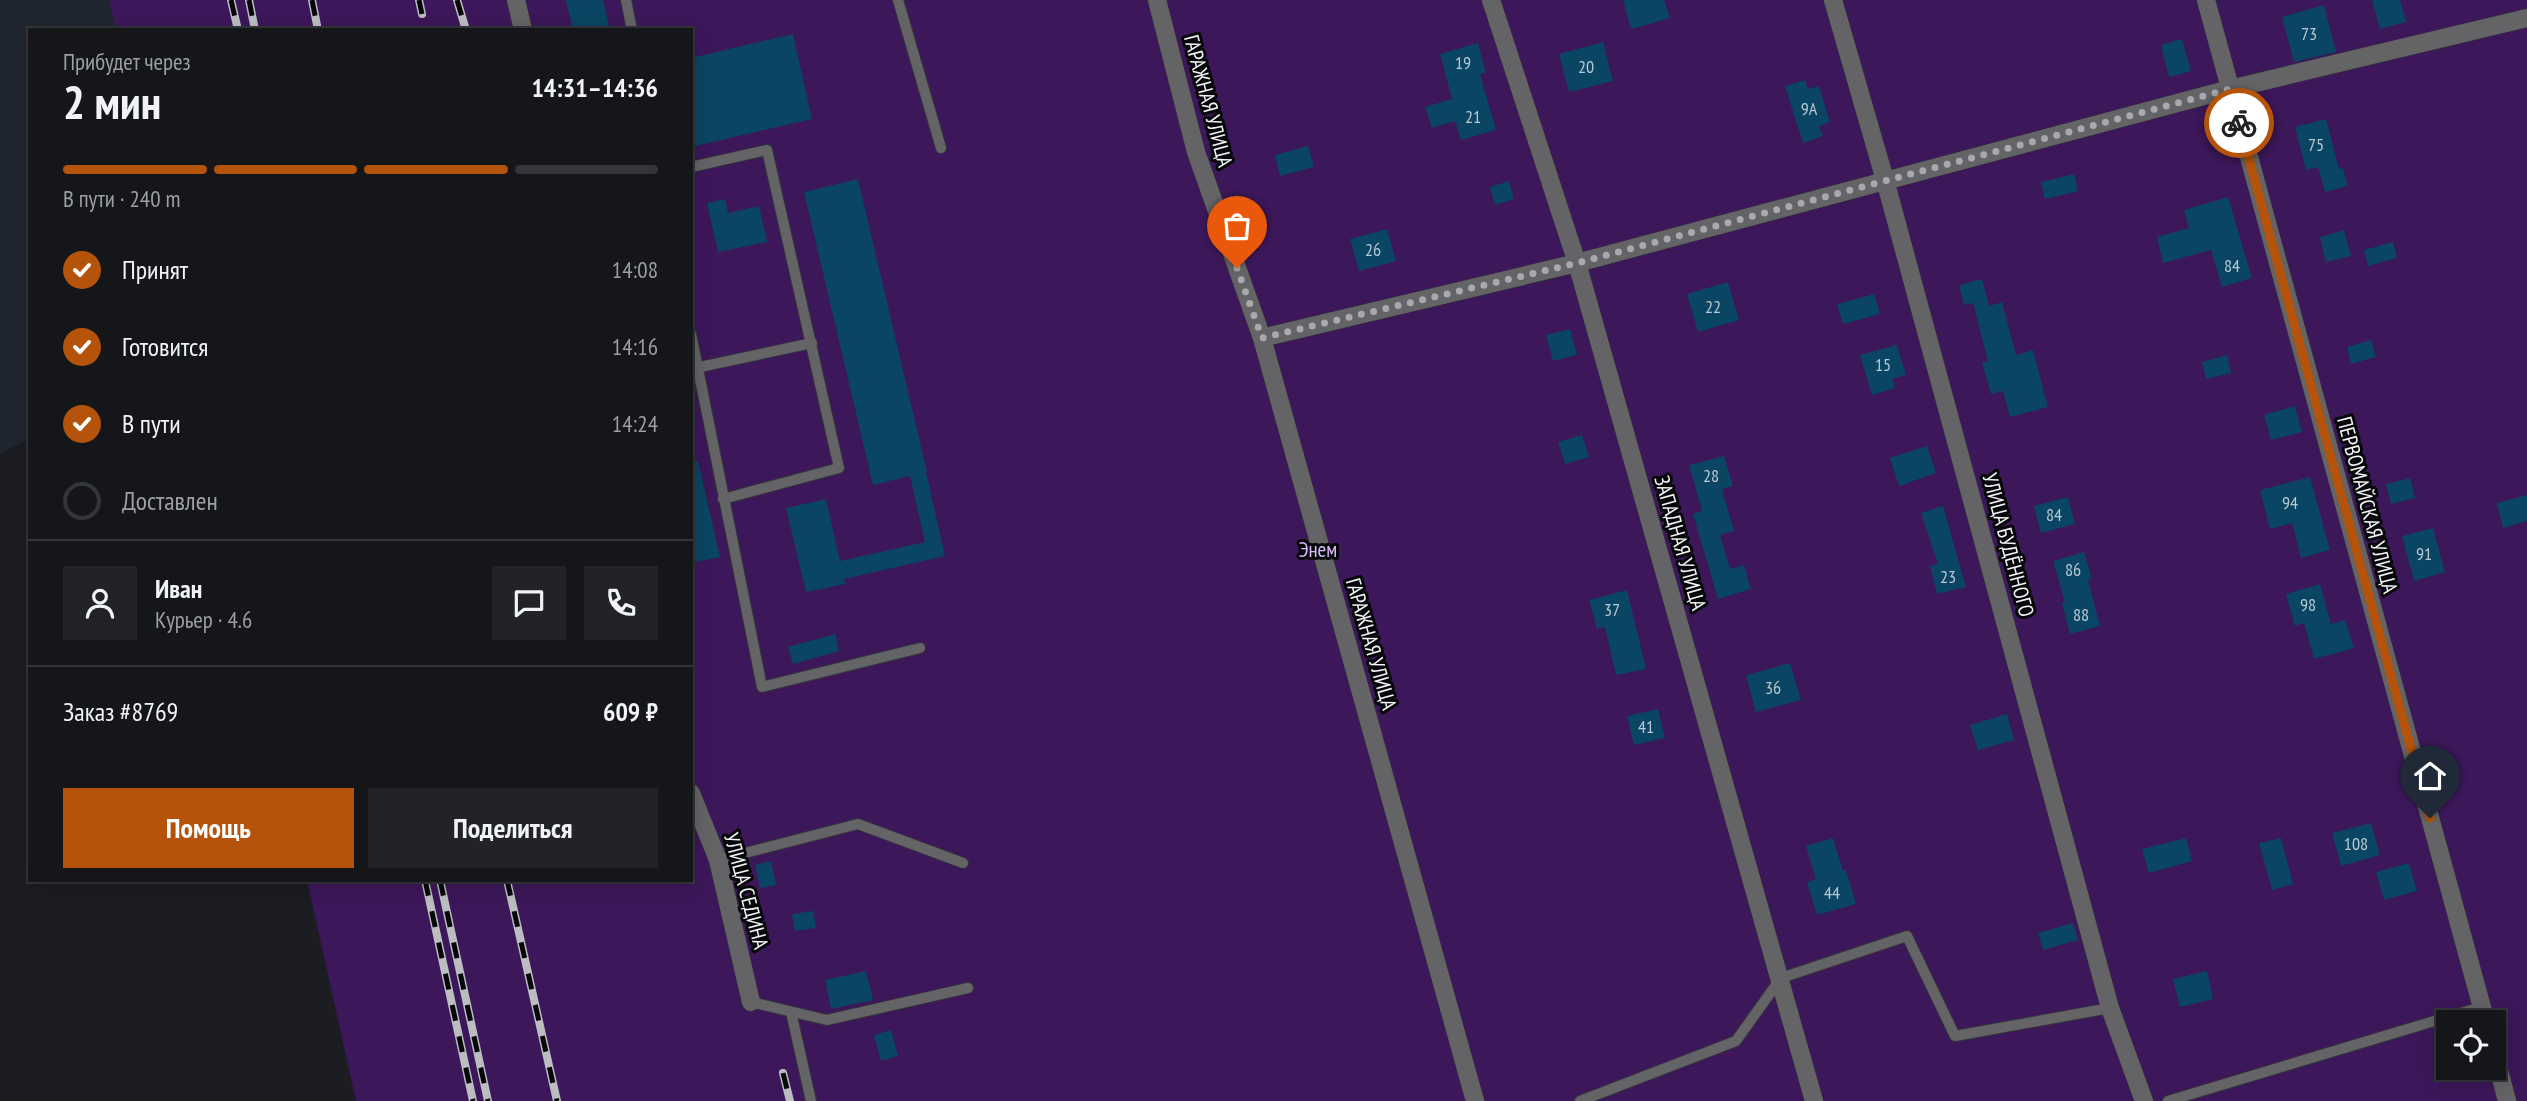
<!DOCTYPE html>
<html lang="ru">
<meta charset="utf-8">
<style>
:root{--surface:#14161a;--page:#212327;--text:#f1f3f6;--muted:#9d9fa2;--line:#333539;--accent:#b45309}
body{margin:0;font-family:"PT Sans Narrow",sans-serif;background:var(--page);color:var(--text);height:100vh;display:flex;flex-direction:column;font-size:26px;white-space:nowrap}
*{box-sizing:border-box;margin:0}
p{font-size:23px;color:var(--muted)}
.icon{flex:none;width:38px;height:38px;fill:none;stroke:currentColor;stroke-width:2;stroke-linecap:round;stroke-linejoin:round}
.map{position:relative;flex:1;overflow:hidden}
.drawer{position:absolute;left:28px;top:28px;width:665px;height:854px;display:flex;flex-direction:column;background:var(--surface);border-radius:0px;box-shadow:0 4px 18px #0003,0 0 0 2px var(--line)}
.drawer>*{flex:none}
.controls{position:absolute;left:2436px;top:1010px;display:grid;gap:14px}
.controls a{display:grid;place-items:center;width:70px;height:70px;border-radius:0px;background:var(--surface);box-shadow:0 4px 18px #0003,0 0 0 2px var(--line);font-size:35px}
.pin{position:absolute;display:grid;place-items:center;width:60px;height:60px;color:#fff;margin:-72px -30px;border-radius:50% 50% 50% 0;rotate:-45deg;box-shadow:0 0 7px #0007}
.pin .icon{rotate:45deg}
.courier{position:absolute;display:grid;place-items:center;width:70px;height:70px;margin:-35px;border:5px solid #b45309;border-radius:50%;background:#fff;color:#222;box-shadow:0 2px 9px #0007}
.headline em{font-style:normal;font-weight:800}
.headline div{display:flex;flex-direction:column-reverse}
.headline{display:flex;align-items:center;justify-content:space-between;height:119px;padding:0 35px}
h1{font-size:46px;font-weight:800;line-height:52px}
.bar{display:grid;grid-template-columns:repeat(4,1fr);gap:10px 7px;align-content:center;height:84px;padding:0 35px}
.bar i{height:9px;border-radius:5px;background:var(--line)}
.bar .selected{background:var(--accent)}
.bar p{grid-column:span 4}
.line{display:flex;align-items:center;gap:18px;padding:0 35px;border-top:2px solid var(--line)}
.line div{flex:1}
.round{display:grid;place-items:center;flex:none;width:74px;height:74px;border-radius:0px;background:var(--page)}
ol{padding:0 35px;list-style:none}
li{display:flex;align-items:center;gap:21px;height:77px}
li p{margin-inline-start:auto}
li .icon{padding:7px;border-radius:50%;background:var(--accent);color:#fff;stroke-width:4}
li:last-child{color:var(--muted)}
li i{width:38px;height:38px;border:4px solid var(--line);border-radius:50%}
.action{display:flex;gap:14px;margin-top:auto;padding:14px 35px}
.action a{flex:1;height:80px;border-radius:0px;background:var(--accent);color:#fff;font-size:28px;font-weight:800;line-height:80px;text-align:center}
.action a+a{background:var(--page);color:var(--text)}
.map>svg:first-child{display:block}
.built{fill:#20262f}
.green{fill:#3c1759;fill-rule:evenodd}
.building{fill:#0a4563}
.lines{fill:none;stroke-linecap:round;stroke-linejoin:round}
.lane-casing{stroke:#35373c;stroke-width:12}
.street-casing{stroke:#35373c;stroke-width:19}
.lane{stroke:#646467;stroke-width:10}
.street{stroke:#646467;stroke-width:18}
.rail-casing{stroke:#bbbdc1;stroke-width:8}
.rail{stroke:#070809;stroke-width:5;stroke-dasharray:16;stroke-linecap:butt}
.done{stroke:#a7a9ad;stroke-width:7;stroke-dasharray:0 12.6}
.route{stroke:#b45309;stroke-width:9}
.labels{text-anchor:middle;stroke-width:6;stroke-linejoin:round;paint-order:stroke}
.number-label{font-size:18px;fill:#b9c9d3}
.street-label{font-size:21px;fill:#f3f5f8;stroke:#070809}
.park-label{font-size:21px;fill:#dabbfb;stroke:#070809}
</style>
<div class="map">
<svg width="2527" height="1101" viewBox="0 0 2527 1101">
<rect width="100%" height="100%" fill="#1b1d22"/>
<polygon class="built" points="0,0 517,0 526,30 30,30 30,439 0,453"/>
<path class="green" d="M109,0h2418v1101h-2171l-49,-221h384v-850h-575zM2448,1022h46v46h-46z"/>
<g class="building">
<polygon points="566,0 603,0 610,30 573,30"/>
<polygon points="1623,0 1664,0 1670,18 1631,29"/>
<polygon points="2372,0 2400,0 2406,22 2380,29"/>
<polygon points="2324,5 2336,52 2294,62 2282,17"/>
<polygon points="793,34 812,119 691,147 691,58"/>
<polygon points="2182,39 2191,71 2169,77 2161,45"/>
<polygon points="1603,42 1613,81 1569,92 1559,54"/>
<polygon points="1478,43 1486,73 1480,74 1496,130 1461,140 1455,121 1432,128 1425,107 1452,99 1440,54"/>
<polygon points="1805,80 1808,89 1819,86 1830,122 1819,126 1823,136 1803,143 1785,86"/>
<polygon points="2326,119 2339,169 2343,168 2348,186 2325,192 2318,167 2306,170 2295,127"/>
<polygon points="1308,146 1314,167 1280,176 1275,155"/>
<polygon points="2074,174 2078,191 2045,199 2041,182"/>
<polygon points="858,179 927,472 926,472 945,556 844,579 845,584 806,592 786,508 826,499 840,561 925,542 910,476 873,485 804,192"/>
<polygon points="1509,181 1514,199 1495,205 1490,187"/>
<polygon points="2228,197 2252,278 2222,287 2211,250 2163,263 2157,237 2189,228 2184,210"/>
<polygon points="725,199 728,213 759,206 767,242 718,252 707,203"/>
<polygon points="1387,229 1396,261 1359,271 1350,239"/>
<polygon points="2344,230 2351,256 2326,262 2320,237"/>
<polygon points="2393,242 2397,258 2368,266 2364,250"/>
<polygon points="1982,279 1989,306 2002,302 2016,355 2033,350 2048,407 2010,417 2003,391 1991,394 1982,363 1988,361 1973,303 1964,305 1959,285"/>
<polygon points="1728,282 1739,320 1698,332 1687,294"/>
<polygon points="1874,294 1880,314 1843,324 1837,304"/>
<polygon points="1570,329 1577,355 1553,361 1546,335"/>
<polygon points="2371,340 2376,357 2351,364 2347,347"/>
<polygon points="1897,345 1906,375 1892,379 1895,388 1872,395 1860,355"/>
<polygon points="2227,355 2231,373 2206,379 2202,362"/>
<polygon points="2295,406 2302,432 2271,440 2264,415"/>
<polygon points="1582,435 1589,457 1565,464 1558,442"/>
<polygon points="1927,446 1936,473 1899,486 1890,458"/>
<polygon points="1724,456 1733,486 1722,489 1734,531 1720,535 1730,569 1744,565 1751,589 1718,599 1693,514 1702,511 1689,465"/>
<polygon points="698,461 720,557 691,563 691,462"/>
<polygon points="2310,477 2330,550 2301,558 2292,523 2270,529 2260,490"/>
<polygon points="2410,478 2415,498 2391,504 2386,484"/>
<polygon points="2527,495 2527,521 2503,528 2497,503"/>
<polygon points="2068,497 2075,524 2041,533 2034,506"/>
<polygon points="1943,506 1966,587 1937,594 1930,566 1938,564 1921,513"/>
<polygon points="2433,528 2445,572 2414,581 2402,536"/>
<polygon points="2084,552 2092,579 2088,580 2100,626 2070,634 2062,603 2065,602 2053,561"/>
<polygon points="2320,584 2331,624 2345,620 2354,648 2314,659 2304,623 2295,626 2286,594"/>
<polygon points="1627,590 1646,669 1616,675 1605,627 1597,629 1589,600"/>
<polygon points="835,634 839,651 793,664 788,647"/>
<polygon points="1790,663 1801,700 1756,712 1746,675"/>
<polygon points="1658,709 1665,738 1634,745 1627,716"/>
<polygon points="2007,714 2014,740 1978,750 1970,725"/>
<polygon points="2371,823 2380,855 2341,866 2332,833"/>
<polygon points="1833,838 1843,871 1846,870 1856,904 1817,915 1807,882 1816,879 1806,846"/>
<polygon points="2186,838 2192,861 2149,873 2142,849"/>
<polygon points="2281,838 2293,884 2272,890 2259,843"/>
<polygon points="771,861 776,885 760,888 755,865"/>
<polygon points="2409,863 2417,891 2384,900 2376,872"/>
<polygon points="813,911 816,928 795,931 792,914"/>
<polygon points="2073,923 2078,940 2043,950 2038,933"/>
<polygon points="866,971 873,1000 831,1009 825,980"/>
<polygon points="2207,971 2213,999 2180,1007 2173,979"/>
<polygon points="891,1030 898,1056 881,1061 874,1035"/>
</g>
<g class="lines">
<g class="lane-casing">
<g id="lane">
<polyline points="626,0 632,30"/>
<polyline points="898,0 941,148"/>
<polyline points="691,167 767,150 839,468 723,499"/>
<polyline points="691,334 762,687 920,648"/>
<polyline points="700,367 812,343"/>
<polyline points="718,860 858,824 963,863"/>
<polyline points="751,1002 827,1020 968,988"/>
<polyline points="791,1012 811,1101"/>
<polyline points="1580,1101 1736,1041 1781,978 1907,936 1955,1036 2110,1008"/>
<polyline points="2168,1101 2481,1007"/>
</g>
</g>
<g class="street-casing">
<g id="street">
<polyline points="516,0 523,30"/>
<polyline points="1157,0 1196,152 1262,338 1475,1101"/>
<polyline points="1491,0 1577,263 1814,1101"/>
<polyline points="1833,0 1885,180 2110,1008 2144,1101"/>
<polyline points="2206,0 2486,1022"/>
<polyline points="1262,338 1577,263 2230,89 2527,18"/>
<polyline points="691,793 718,860 751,1002"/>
<polyline points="2494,1051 2507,1101"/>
</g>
</g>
<use href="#lane" class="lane"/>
<use href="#street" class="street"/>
<g class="rail-casing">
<g id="rail">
<polyline points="231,0 238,30"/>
<polyline points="249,0 255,30"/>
<polyline points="312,0 318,30"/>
<polyline points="419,0 422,14"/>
<polyline points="457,0 466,30"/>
<polyline points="425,880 473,1101"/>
<polyline points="440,880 488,1101"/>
<polyline points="507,880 557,1101"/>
<polyline points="783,1073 790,1101"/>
</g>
</g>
<use href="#rail" class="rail"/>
</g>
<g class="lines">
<polyline class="done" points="1237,268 1262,338 1577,263 2230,89 2239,123"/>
<polyline class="route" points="2239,123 2430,818"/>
</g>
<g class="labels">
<g class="number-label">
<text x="2309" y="40">73</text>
<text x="1463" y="69">19</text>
<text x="1586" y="73">20</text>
<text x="1809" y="115">9А</text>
<text x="1473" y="123">21</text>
<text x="2316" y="151">75</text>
<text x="1373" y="256">26</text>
<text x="2232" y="272">84</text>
<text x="1713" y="313">22</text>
<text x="1883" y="371">15</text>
<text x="1711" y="482">28</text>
<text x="2290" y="509">94</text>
<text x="2054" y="521">84</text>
<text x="2424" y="560">91</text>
<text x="2073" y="576">86</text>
<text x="1948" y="583">23</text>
<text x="2308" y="611">98</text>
<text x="1612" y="616">37</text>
<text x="2081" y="621">88</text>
<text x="1773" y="694">36</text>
<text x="1646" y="733">41</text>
<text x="2356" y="850">108</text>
<text x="1832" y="899">44</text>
</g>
<g class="street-label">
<text transform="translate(1208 101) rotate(75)" y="7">ГАРАЖНАЯ УЛИЦА</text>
<text transform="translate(2367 505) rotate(75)" y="7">ПЕРВОМАЙСКАЯ УЛИЦА</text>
<text transform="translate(1680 543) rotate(74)" y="7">ЗАПАДНАЯ УЛИЦА</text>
<text transform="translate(2008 545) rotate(75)" y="7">УЛИЦА БУДЁННОГО</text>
<text transform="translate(1371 644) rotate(74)" y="7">ГАРАЖНАЯ УЛИЦА</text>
<text transform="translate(746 891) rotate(75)" y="7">УЛИЦА СЕДИНА</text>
</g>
<g class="park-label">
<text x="1318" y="557">Энем</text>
</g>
</g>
</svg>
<div class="controls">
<a><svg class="icon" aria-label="locate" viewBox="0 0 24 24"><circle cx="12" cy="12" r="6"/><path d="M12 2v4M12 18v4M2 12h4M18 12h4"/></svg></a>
</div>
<div class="pin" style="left:1237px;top:268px;background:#ea580c"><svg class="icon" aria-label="bag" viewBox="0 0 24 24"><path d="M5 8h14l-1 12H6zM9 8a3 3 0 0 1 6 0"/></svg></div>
<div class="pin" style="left:2430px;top:818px;background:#1f2937"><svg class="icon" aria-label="home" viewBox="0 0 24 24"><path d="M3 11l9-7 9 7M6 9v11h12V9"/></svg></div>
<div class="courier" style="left:2239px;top:123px"><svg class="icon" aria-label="bike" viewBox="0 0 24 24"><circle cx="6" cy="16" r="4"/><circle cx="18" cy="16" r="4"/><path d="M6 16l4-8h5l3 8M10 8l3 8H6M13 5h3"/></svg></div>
<section class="drawer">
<div class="headline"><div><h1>2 мин</h1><p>Прибудет через</p></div><em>14:31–14:36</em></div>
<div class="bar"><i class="selected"></i><i class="selected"></i><i class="selected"></i><i></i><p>В пути · 240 m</p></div>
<ol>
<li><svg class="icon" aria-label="check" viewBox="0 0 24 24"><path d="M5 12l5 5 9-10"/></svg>Принят<p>14:08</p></li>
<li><svg class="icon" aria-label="check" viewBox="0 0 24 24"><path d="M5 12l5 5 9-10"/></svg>Готовится<p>14:16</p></li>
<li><svg class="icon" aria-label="check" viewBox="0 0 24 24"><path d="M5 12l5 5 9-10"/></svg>В пути<p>14:24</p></li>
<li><i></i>Доставлен</li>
</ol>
<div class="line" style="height:126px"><a class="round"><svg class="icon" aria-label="person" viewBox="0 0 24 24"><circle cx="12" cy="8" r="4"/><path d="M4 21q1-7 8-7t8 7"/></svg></a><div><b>Иван</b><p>Курьер · 4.6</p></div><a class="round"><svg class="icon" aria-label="chat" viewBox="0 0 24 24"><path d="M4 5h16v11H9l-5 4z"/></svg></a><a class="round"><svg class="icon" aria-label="phone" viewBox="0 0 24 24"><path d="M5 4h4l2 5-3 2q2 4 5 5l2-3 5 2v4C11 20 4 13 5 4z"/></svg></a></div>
<div class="line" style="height:91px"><div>Заказ #8769</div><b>609 ₽</b></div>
<div class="action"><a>Помощь</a><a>Поделиться</a></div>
</section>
</div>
